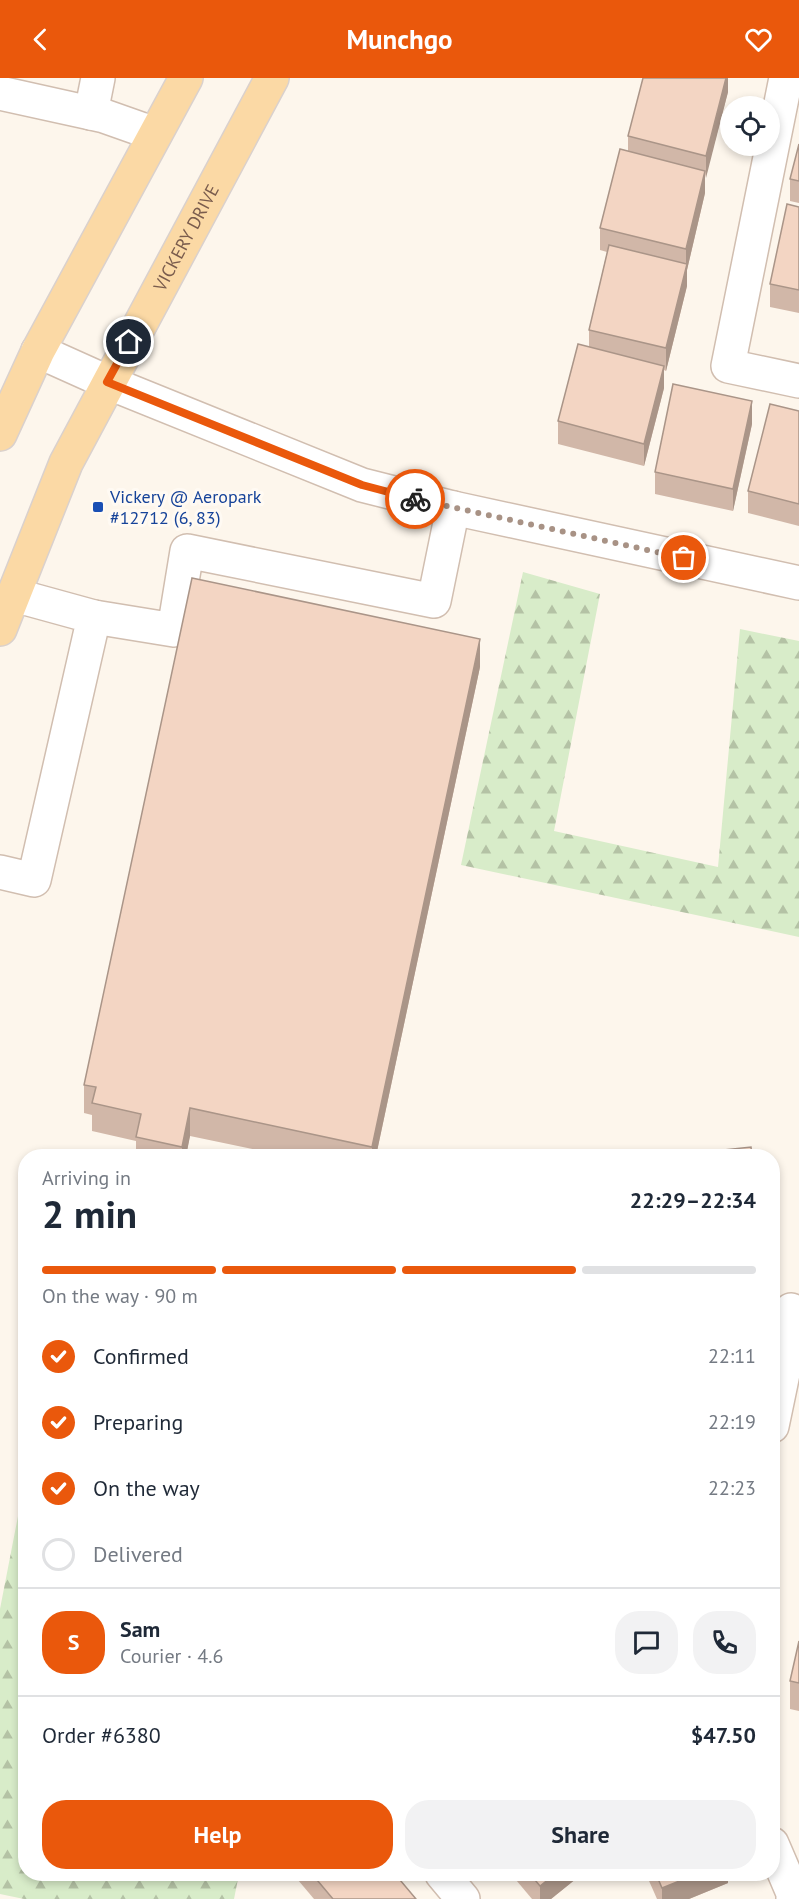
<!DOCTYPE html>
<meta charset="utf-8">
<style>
:root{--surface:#fff;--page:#f2f2f3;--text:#1f2937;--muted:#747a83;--line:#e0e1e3;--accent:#ea580c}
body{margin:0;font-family:"PT Sans",sans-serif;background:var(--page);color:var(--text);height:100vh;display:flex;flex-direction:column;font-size:22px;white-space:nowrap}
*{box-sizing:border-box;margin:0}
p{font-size:20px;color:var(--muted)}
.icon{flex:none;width:33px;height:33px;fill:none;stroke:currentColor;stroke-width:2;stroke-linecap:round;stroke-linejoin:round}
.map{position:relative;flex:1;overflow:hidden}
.drawer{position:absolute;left:18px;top:1071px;width:762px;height:732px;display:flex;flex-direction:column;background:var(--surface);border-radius:24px;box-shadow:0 3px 9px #0003}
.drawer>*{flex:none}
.fabs{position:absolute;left:720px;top:18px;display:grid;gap:12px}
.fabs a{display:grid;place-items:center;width:60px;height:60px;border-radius:50%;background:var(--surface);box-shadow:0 3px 9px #0003;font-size:30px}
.pin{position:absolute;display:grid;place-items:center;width:51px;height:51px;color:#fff;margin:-26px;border:3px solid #fff;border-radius:50%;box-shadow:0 2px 6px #0007}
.courier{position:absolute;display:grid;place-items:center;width:60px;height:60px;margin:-30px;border:4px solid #ea580c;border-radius:50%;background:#fff;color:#222;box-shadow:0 2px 8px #0007}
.overview em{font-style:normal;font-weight:600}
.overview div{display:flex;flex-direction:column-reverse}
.overview{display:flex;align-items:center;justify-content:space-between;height:102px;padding:0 24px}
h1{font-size:39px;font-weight:600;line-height:45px}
.bar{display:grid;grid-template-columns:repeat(4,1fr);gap:9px 6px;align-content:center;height:72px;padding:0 24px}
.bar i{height:8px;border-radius:4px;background:var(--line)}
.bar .current{background:var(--accent)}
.bar p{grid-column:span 4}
.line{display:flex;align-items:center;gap:15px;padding:0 24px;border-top:2px solid var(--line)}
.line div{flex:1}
.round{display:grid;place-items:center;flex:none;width:63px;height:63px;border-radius:24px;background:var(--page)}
ol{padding:0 24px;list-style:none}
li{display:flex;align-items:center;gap:18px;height:66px}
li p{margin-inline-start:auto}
li .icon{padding:6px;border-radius:50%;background:var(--accent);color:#fff;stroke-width:4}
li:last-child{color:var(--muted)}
li i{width:33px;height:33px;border:3px solid var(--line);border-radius:50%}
.button{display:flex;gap:12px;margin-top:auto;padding:12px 24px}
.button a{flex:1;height:69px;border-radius:24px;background:var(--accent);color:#fff;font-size:24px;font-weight:600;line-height:69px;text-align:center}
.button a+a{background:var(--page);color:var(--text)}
header{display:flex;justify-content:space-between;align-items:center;height:78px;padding:0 24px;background:var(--accent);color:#fff;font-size:27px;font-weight:600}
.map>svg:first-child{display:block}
.forest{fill:url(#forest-firs)}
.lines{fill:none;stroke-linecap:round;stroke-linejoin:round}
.minor-casing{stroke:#d1beb0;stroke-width:36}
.major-casing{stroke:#dad1cd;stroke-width:36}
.minor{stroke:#fff;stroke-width:33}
.major{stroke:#fbd9a5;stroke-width:33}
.wall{fill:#d1b7a8}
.shaded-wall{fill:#aa9588}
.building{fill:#f3d5c3;stroke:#aa9588;stroke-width:1.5}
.done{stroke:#a89285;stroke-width:6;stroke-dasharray:0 10.8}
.route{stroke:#ea580c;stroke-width:8}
.transit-dot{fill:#1a4fb4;stroke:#fffaf3;stroke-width:2}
.labels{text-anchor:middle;stroke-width:6;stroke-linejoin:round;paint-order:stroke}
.street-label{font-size:18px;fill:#7a5c4d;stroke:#fffaf3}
.transit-label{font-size:18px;fill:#164399;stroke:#fffaf3;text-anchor:start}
</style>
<header><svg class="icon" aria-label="back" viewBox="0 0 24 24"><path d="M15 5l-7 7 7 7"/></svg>Munchgo<svg class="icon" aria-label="heart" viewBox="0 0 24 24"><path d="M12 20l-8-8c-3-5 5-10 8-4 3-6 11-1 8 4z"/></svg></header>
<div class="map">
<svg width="799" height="1821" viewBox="0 0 799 1821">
<defs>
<pattern id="forest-firs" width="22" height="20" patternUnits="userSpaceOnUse" patternTransform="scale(1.5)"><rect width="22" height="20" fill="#d8ecc9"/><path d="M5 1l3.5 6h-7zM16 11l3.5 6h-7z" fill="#b4c2a5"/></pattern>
</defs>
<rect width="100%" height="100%" fill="#fdf6ec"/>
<g class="forest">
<polygon points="523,494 600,516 554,753 718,789 740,551 799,563 799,859 461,787"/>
<polygon points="25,1402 26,1796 239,1796 234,1821 24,1821 0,1816 0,1531"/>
</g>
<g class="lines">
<g class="minor-casing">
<g id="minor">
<polyline points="786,0 728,288 799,303"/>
<polyline points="0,15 104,38 155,56"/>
<polyline points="91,35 98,0"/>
<polyline points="38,273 107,304 362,407 453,430 799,505"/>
<polyline points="94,539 174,552 187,473 434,523 453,430"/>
<polyline points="0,794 34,802 94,539 14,517"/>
<polyline points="772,1348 790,1262 791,1232"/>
<polyline points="772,1766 793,1815 793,1821"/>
<polyline points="442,1796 463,1821"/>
</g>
</g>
<g class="major-casing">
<g id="major">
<polyline points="0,356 38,273 186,0"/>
<path id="s1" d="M0,551l66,-166 206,-385"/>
</g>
</g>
<use href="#minor" class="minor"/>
<use href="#major" class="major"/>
</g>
<g class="wall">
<polygon points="728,0 728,14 705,100 705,115 687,192 687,208 666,293 664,292 664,310 644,388 558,366 558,343 589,269 589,252 607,174 600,172 600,150 628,73 628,58"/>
<polygon points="799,66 799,125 790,123 790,101"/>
<polygon points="799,129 799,235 770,229 770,206"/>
<polygon points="799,333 799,448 748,435 748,413"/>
<polygon points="752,346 733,433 655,416 655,394"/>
<polygon points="480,589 376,1078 286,1078 190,1058 186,1078 136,1078 136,1063 92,1053 92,1037 84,1035 84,1007"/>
<polygon points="799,1563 799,1633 790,1631 790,1603"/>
<polygon points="298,1796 395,1796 416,1821 314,1821 298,1802"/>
<polygon points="511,1796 582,1796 551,1821 532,1821"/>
<polygon points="646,1796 728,1796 728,1805 689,1821 657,1821"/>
</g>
<g class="shaded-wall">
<polygon points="726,0 728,0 728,14 706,100 706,78"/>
<polygon points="705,93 705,115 687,192 687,208 666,293 666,270 686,187 686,171"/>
<polygon points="664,288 664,310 644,388 644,366"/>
<polygon points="752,323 752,346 733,433 733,411"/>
<polygon points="480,561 480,589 376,1078 372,1078 372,1069"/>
<polygon points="190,1030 190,1058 186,1078 182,1078 182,1069"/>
<polygon points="555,1796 582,1796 551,1821 540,1821 540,1808"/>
<polygon points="697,1796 728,1796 728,1805 689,1821 662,1821 662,1810"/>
</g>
<g class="building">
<polygon points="643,0 726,0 706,78 628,58"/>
<polygon points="799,66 799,103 790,101"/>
<polygon points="620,71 705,93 686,171 600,150"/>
<polygon points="787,126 799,129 799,212 770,206"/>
<polygon points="609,167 687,186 666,270 589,252"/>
<polygon points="578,266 664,288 644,366 558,343"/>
<polygon points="673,306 752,323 733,411 655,394"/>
<polygon points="770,326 799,333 799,426 748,413"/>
<polygon points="192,500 480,561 372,1069 190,1030 182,1069 136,1059 141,1036 92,1025 96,1009 84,1007"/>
<polygon points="751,1069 752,1078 667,1078"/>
<polygon points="799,1563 799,1605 790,1603"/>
<polygon points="312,1796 395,1796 416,1821 333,1821"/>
<polygon points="530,1796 555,1796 540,1808"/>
<polygon points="656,1796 697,1796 662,1810"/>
</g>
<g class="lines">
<polyline class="done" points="415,421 684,480"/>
<polyline class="route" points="129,264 107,304 362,407 415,421"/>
</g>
<rect class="transit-dot" x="92" y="423" width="12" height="12" rx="3"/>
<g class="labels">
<g class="street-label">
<text dy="6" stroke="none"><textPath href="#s1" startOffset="434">VICKERY DRIVE</textPath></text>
</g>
<g class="transit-label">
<text x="110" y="425">Vickery @ Aeropark<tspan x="110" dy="21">#12712 (6, 83)</tspan></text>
</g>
</g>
</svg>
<div class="fabs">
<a><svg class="icon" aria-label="locate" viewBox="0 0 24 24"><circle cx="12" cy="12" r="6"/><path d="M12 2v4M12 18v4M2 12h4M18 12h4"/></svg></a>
</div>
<div class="pin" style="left:684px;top:480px;background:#ea580c"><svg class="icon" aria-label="bag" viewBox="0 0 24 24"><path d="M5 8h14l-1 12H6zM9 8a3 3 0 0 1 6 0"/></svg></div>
<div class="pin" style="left:129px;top:264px;background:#1f2937"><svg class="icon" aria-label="home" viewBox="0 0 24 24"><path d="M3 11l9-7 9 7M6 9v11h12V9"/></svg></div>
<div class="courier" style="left:415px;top:421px"><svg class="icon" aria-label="bike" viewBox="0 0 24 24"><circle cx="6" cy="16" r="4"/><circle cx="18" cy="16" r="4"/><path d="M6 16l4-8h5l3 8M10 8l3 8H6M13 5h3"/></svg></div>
<section class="drawer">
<div class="overview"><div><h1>2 min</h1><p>Arriving in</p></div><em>22:29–22:34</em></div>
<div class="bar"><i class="current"></i><i class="current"></i><i class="current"></i><i></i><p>On the way · 90 m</p></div>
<ol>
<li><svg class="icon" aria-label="check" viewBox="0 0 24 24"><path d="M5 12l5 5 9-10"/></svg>Confirmed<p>22:11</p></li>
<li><svg class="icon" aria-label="check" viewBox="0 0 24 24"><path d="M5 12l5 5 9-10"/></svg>Preparing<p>22:19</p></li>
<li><svg class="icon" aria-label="check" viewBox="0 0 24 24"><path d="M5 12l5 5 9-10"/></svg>On the way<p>22:23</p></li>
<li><i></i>Delivered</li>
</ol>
<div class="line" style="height:108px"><b class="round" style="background:var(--accent);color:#fff">S</b><div><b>Sam</b><p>Courier · 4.6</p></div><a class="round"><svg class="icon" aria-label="chat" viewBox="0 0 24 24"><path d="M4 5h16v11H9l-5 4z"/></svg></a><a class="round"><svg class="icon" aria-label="phone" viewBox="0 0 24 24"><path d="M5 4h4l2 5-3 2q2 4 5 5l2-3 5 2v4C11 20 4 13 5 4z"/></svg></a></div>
<div class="line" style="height:78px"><div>Order #6380</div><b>$47.50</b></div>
<div class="button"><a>Help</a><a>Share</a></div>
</section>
</div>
